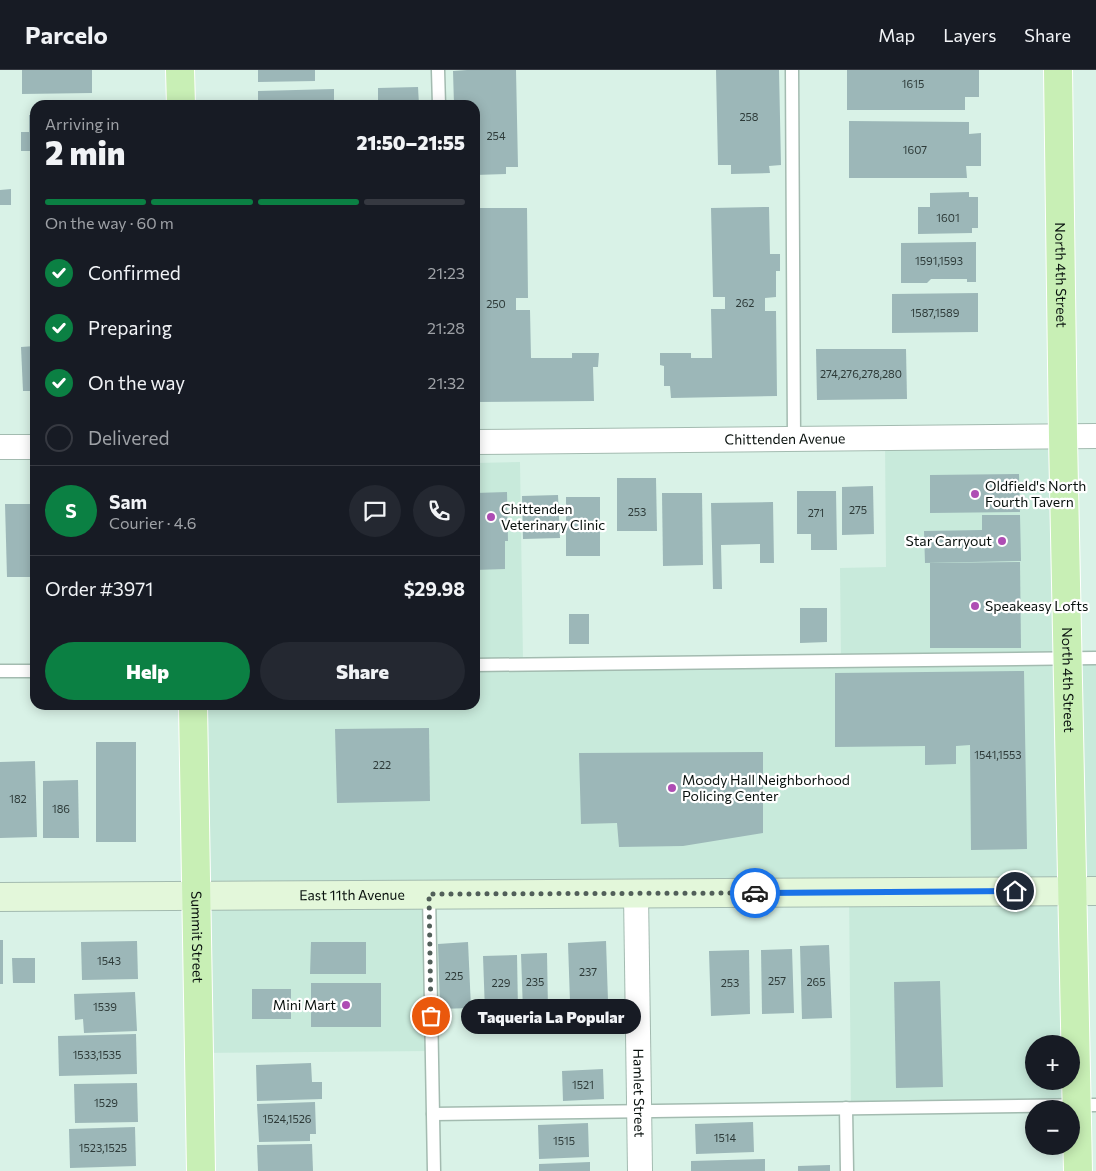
<!DOCTYPE html>
<meta charset="utf-8">
<style>
:root{--surface:#171b24;--page:#242831;--text:#f1f3f6;--muted:#9ea1a6;--line:#363941;--accent:#0b8043}
body{margin:0;font-family:Commissioner,sans-serif;background:var(--page);color:var(--text);height:100vh;display:flex;flex-direction:column;font-size:19px;white-space:nowrap}
*{box-sizing:border-box;margin:0}
p{font-size:16px;color:var(--muted)}
.icon{flex:none;width:28px;height:28px;fill:none;stroke:currentColor;stroke-width:2;stroke-linecap:round;stroke-linejoin:round}
.map{position:relative;flex:1;overflow:hidden}
.panel{position:absolute;left:30px;top:30px;width:450px;height:610px;display:flex;flex-direction:column;background:var(--surface);border-radius:15px;box-shadow:0 2px 12px #0003}
.panel>*{flex:none}
.fabs{position:absolute;left:1025px;top:965px;display:grid;gap:10px}
.fabs a{display:grid;place-items:center;width:55px;height:55px;border-radius:50%;background:var(--surface);box-shadow:0 2px 12px #0003;font-size:25px}
.pin{position:absolute;display:grid;place-items:center;width:42px;height:42px;color:#fff;margin:-21px;border:2px solid #fff;border-radius:50%;box-shadow:0 1px 5px #0007}
.courier{position:absolute;display:grid;place-items:center;width:50px;height:50px;margin:-25px;border:4px solid #1a73e8;border-radius:50%;background:#fff;color:#222;box-shadow:0 1px 6px #0007}
.bubble{position:absolute;height:35px;border-radius:18px;background:var(--surface);box-shadow:0 2px 12px #0003;font-size:16px;font-weight:800;line-height:35px;text-align:center}
.overview em{font-style:normal;font-weight:800}
.overview div{display:flex;flex-direction:column-reverse}
.overview{display:flex;align-items:center;justify-content:space-between;height:85px;padding:0 15px}
h1{font-size:32px;font-weight:800;line-height:38px}
.bar{display:grid;grid-template-columns:repeat(4,1fr);gap:8px 5px;align-content:center;height:60px;padding:0 15px}
.bar i{height:6px;border-radius:4px;background:var(--line)}
.bar .current{background:var(--accent)}
.bar p{grid-column:span 4}
.line{display:flex;align-items:center;gap:12px;padding:0 15px;border-top:1px solid var(--line)}
.line div{flex:1}
.round{display:grid;place-items:center;flex:none;width:52px;height:52px;border-radius:26px;background:var(--page)}
ol{padding:0 15px;list-style:none}
li{display:flex;align-items:center;gap:15px;height:55px}
li p{margin-inline-start:auto}
li .icon{padding:5px;border-radius:50%;background:var(--accent);color:#fff;stroke-width:4}
li:last-child{color:var(--muted)}
li i{width:28px;height:28px;border:2px solid var(--line);border-radius:50%}
.button{display:flex;gap:10px;margin-top:auto;padding:10px 15px}
.button a{flex:1;height:58px;border-radius:30px;background:var(--accent);color:#fff;font-size:20px;font-weight:800;line-height:58px;text-align:center}
.button a+a{background:var(--page);color:var(--text)}
header{display:flex;align-items:center;gap:30px;box-sizing:border-box;height:70px;padding:0 25px;background:var(--surface);border-bottom:1px solid var(--line)}
header strong{font-size:24px}
nav{display:flex;gap:28px;margin-inline-start:auto;font-size:18px}
.map>svg:first-child{display:block}
.built{fill:#c8eadb;fill-rule:evenodd}
.building{fill:#9cb7b8}
.lines{fill:none;stroke-linecap:round;stroke-linejoin:round}
.lane-casing{stroke:#a3bbb0;stroke-width:15}
.street-casing{stroke:#a3bbb0;stroke-width:26}
.secondary-casing{stroke:#a3bbb0;stroke-width:30}
.primary-casing{stroke:#fff;stroke-width:30}
.lane{stroke:#fff;stroke-width:12}
.street{stroke:#fff;stroke-width:24}
.secondary{stroke:#e3f7da;stroke-width:28}
.primary{stroke:#c8efb5;stroke-width:28}
.done{stroke:#515f59;stroke-width:5;stroke-dasharray:0 9}
.route{stroke:#1a73e8;stroke-width:6}
.poi-dot{fill:#ae4db4;stroke:#fff;stroke-width:2}
.labels{text-anchor:middle;stroke-width:4.5;stroke-linejoin:round;paint-order:stroke}
.number-label{font-size:11px;fill:#2d3a38}
.street-label{font-size:14px;fill:#08100d;stroke:#fff}
.poi-label{font-size:14px;fill:#08100d;stroke:#fff;text-anchor:start}
</style>
<header>
<strong>Parcelo</strong>
<nav><a>Map</a><a>Layers</a><a>Share</a></nav>
</header>
<div class="map">
<svg width="1096" height="1101" viewBox="0 0 1096 1101">
<rect width="100%" height="100%" fill="#d9f2e7"/>
<g class="built">
<path d="M1068,367l2,220h26v227h-20l-5,225h-37v4l-183,2 -2,-228 -418,3 1,161 -239,2 -2,-348h284v-38l366,-3 -1,-96 46,-1 -1,-128zM1034,974h37v37h-37z"/>
<polygon points="520,392 523,590 475,591 475,393"/>
</g>
<g class="building">
<polygon points="22,0 92,0 92,23 22,24"/>
<polygon points="258,0 315,0 315,11 258,12"/>
<polygon points="467,0 516,0 518,97 506,97 506,104 475,105 475,35 454,35 453,1"/>
<polygon points="716,0 779,0 781,95 769,96 770,103 731,104 731,95 718,95"/>
<polygon points="847,0 979,0 979,27 965,27 965,40 847,40"/>
<polygon points="418,17 419,35 378,35 378,18"/>
<polygon points="334,19 334,35 258,35 258,21"/>
<polygon points="29,45 35,45 35,81 21,81 21,62 29,62"/>
<polygon points="849,51 969,52 969,64 981,63 981,96 966,96 967,108 849,108"/>
<polygon points="11,119 11,135 0,135 0,120"/>
<polygon points="969,122 969,127 978,127 978,158 972,158 972,163 918,164 918,137 930,137 930,123"/>
<polygon points="769,137 770,184 780,184 780,201 776,201 776,227 765,228 765,241 776,241 777,326 671,328 670,316 664,316 664,296 660,295 660,283 691,283 691,288 712,288 711,239 725,239 725,227 713,227 711,138"/>
<polygon points="475,138 527,138 528,228 516,228 516,240 530,240 531,288 572,288 572,283 599,283 598,297 593,297 594,331 475,332"/>
<polygon points="976,172 976,212 967,212 967,209 931,209 927,213 901,213 901,173"/>
<polygon points="978,223 978,262 892,263 892,224"/>
<polygon points="35,276 35,321 23,321 21,277"/>
<polygon points="816,279 906,279 907,329 817,330"/>
<polygon points="1019,404 1020,442 930,443 930,405"/>
<polygon points="617,408 656,408 657,461 617,461"/>
<polygon points="873,416 874,464 842,465 842,417"/>
<polygon points="797,421 836,421 837,480 811,480 811,464 797,464"/>
<polygon points="507,422 508,471 505,471 505,499 475,500 475,423"/>
<polygon points="662,423 702,423 703,495 663,496"/>
<polygon points="558,425 560,468 523,469 522,426"/>
<rect x="566" y="427" width="34" height="59"/>
<polygon points="773,432 774,493 760,493 760,474 721,475 722,519 713,519 711,433"/>
<polygon points="5,434 35,434 35,507 7,507"/>
<polygon points="982,445 1020,445 1021,491 925,493 924,461 982,460"/>
<polygon points="1020,492 1021,578 930,578 930,493"/>
<polygon points="800,538 827,538 827,572 800,573"/>
<rect x="569" y="544" width="20" height="30"/>
<polygon points="1024,601 1027,779 971,780 970,675 956,676 956,694 925,695 925,676 835,677 835,603"/>
<polygon points="429,658 430,731 337,733 335,659"/>
<rect x="96" y="672" width="40" height="100"/>
<polygon points="763,682 763,763 683,776 619,777 617,753 581,754 579,683"/>
<polygon points="35,691 37,767 0,768 0,692"/>
<polygon points="78,710 79,768 43,768 43,711"/>
<rect x="0" y="870" width="3" height="44"/>
<polygon points="137,871 138,909 82,910 81,872"/>
<polygon points="606,871 608,931 570,932 568,873"/>
<polygon points="311,872 366,872 366,904 310,904"/>
<polygon points="468,872 471,938 440,939 438,874"/>
<polygon points="829,875 832,948 802,949 800,876"/>
<polygon points="792,879 794,943 762,944 761,880"/>
<polygon points="749,880 750,944 711,946 709,881"/>
<polygon points="547,883 548,941 523,942 521,884"/>
<polygon points="517,885 518,941 485,942 483,886"/>
<polygon points="12,888 35,888 35,913 13,913"/>
<polygon points="940,911 943,1017 896,1018 894,912"/>
<rect x="311" y="913" width="70" height="44"/>
<rect x="252" y="919" width="39" height="30"/>
<polygon points="135,922 137,961 84,963 83,949 75,950 74,924"/>
<polygon points="136,964 137,1004 59,1006 58,966"/>
<polygon points="311,993 312,1012 322,1012 322,1029 257,1031 256,995"/>
<polygon points="603,999 604,1029 563,1031 562,1001"/>
<polygon points="137,1013 138,1052 75,1053 74,1014"/>
<polygon points="315,1032 316,1064 310,1064 310,1071 259,1072 257,1034"/>
<polygon points="753,1052 754,1082 696,1084 695,1054"/>
<polygon points="588,1053 589,1087 539,1089 538,1055"/>
<polygon points="135,1057 136,1096 70,1098 69,1059"/>
<polygon points="312,1074 313,1101 258,1101 257,1075"/>
<polygon points="765,1089 765,1101 691,1101 691,1091"/>
<polygon points="590,1092 590,1101 539,1101 539,1094"/>
<polygon points="830,1095 830,1101 798,1101 798,1096"/>
</g>
<g class="lines">
<g class="lane-casing">
<g id="lane">
<polyline points="438,0 439,35"/>
<polyline points="792,0 794,369"/>
<polyline points="475,595 1096,588"/>
<polyline points="0,601 35,601"/>
<polyline points="429,824 434,1101"/>
<polyline points="846,1038 847,1101"/>
<polyline points="433,1044 1096,1035"/>
</g>
</g>
<g class="street-casing">
<g id="street">
<path id="s1" d="M475,372l621,-6"/>
<polyline points="0,377 35,377"/>
<path id="s2" d="M636,824l4,277"/>
</g>
</g>
<g class="secondary-casing">
<g id="secondary">
<path id="s3" d="M0,827l1096,-6"/>
</g>
</g>
<g class="primary-casing">
<g id="primary">
<polyline points="180,0 181,35"/>
<path id="s4" d="M1058,0l5,367 15,734"/>
<path id="s5" d="M193,635l8,466"/>
</g>
</g>
<use href="#lane" class="lane"/>
<use href="#street" class="street"/>
<use href="#secondary" class="secondary"/>
<use href="#primary" class="primary"/>
</g>
<g class="lines">
<polyline class="done" points="431,946 429,824 755,823"/>
<polyline class="route" points="755,823 1015,821"/>
</g>
<g class="poi-dot">
<circle cx="975" cy="424" r="5"/>
<circle cx="491" cy="447" r="5"/>
<circle cx="1002" cy="471" r="5"/>
<circle cx="975" cy="536" r="5"/>
<circle cx="672" cy="718" r="5"/>
<circle cx="346" cy="935" r="5"/>
</g>
<g class="labels">
<g class="number-label">
<text x="913" y="18">1615</text>
<text x="749" y="51">258</text>
<text x="496" y="70">254</text>
<text x="915" y="84">1607</text>
<text x="948" y="152">1601</text>
<text x="939" y="195">1591,1593</text>
<text x="745" y="237">262</text>
<text x="496" y="238">250</text>
<text x="935" y="247">1587,1589</text>
<text x="861" y="308">274,276,278,280</text>
<text x="858" y="444">275</text>
<text x="637" y="446">253</text>
<text x="816" y="447">271</text>
<text x="998" y="689">1541,1553</text>
<text x="382" y="699">222</text>
<text x="18" y="733">182</text>
<text x="61" y="743">186</text>
<text x="109" y="895">1543</text>
<text x="588" y="906">237</text>
<text x="454" y="910">225</text>
<text x="777" y="915">257</text>
<text x="535" y="916">235</text>
<text x="816" y="916">265</text>
<text x="501" y="917">229</text>
<text x="730" y="917">253</text>
<text x="105" y="941">1539</text>
<text x="97" y="989">1533,1535</text>
<text x="583" y="1019">1521</text>
<text x="106" y="1037">1529</text>
<text x="287" y="1053">1524,1526</text>
<text x="725" y="1072">1514</text>
<text x="564" y="1075">1515</text>
<text x="103" y="1082">1523,1525</text>
</g>
<g class="street-label">
<text dy="5" stroke="none"><textPath href="#s4" startOffset="205">North 4th Street</textPath></text>
<text dy="5" stroke="none"><textPath href="#s1" startOffset="310">Chittenden Avenue</textPath></text>
<text dy="5" stroke="none"><textPath href="#s4" startOffset="610">North 4th Street</textPath></text>
<text dy="5" stroke="none"><textPath href="#s3" startOffset="352">East 11th Avenue</textPath></text>
<text dy="5" stroke="none"><textPath href="#s5" startOffset="232">Summit Street</textPath></text>
<text dy="5" stroke="none"><textPath href="#s2" startOffset="199">Hamlet Street</textPath></text>
</g>
<g class="poi-label">
<text x="985" y="421">Oldfield's North<tspan x="985" dy="16">Fourth Tavern</tspan></text>
<text x="501" y="444">Chittenden<tspan x="501" dy="16">Veterinary Clinic</tspan></text>
<text x="992" y="476" text-anchor="end">Star Carryout</text>
<text x="985" y="541">Speakeasy Lofts</text>
<text x="682" y="715">Moody Hall Neighborhood<tspan x="682" dy="16">Policing Center</tspan></text>
<text x="336" y="940" text-anchor="end">Mini Mart</text>
</g>
</g>
</svg>
<div class="fabs">
<a>+</a>
<a>−</a>
</div>
<div class="pin" style="left:431px;top:946px;background:#ea580c"><svg class="icon" aria-label="bag" viewBox="0 0 24 24"><path d="M5 8h14l-1 12H6zM9 8a3 3 0 0 1 6 0"/></svg></div>
<div class="pin" style="left:1015px;top:821px;background:#1f2937"><svg class="icon" aria-label="home" viewBox="0 0 24 24"><path d="M3 11l9-7 9 7M6 9v11h12V9"/></svg></div>
<div class="courier" style="left:755px;top:823px"><svg class="icon" aria-label="car" viewBox="0 0 24 24"><path d="M5 17H2v-5l4-1 3-4h7l3 4 3 1v5h-3M9 17h6M6 11h13"/><circle cx="7" cy="17" r="2"/><circle cx="17" cy="17" r="2"/></svg></div>
<div class="bubble" style="left:461px;top:929px;width:180px">Taqueria La Popular</div>
<section class="panel">
<div class="overview"><div><h1>2 min</h1><p>Arriving in</p></div><em>21:50–21:55</em></div>
<div class="bar"><i class="current"></i><i class="current"></i><i class="current"></i><i></i><p>On the way · 60 m</p></div>
<ol>
<li><svg class="icon" aria-label="check" viewBox="0 0 24 24"><path d="M5 12l5 5 9-10"/></svg>Confirmed<p>21:23</p></li>
<li><svg class="icon" aria-label="check" viewBox="0 0 24 24"><path d="M5 12l5 5 9-10"/></svg>Preparing<p>21:28</p></li>
<li><svg class="icon" aria-label="check" viewBox="0 0 24 24"><path d="M5 12l5 5 9-10"/></svg>On the way<p>21:32</p></li>
<li><i></i>Delivered</li>
</ol>
<div class="line" style="height:90px"><b class="round" style="background:var(--accent);color:#fff">S</b><div><b>Sam</b><p>Courier · 4.6</p></div><a class="round"><svg class="icon" aria-label="chat" viewBox="0 0 24 24"><path d="M4 5h16v11H9l-5 4z"/></svg></a><a class="round"><svg class="icon" aria-label="phone" viewBox="0 0 24 24"><path d="M5 4h4l2 5-3 2q2 4 5 5l2-3 5 2v4C11 20 4 13 5 4z"/></svg></a></div>
<div class="line" style="height:65px"><div>Order #3971</div><b>$29.98</b></div>
<div class="button"><a>Help</a><a>Share</a></div>
</section>
</div>
